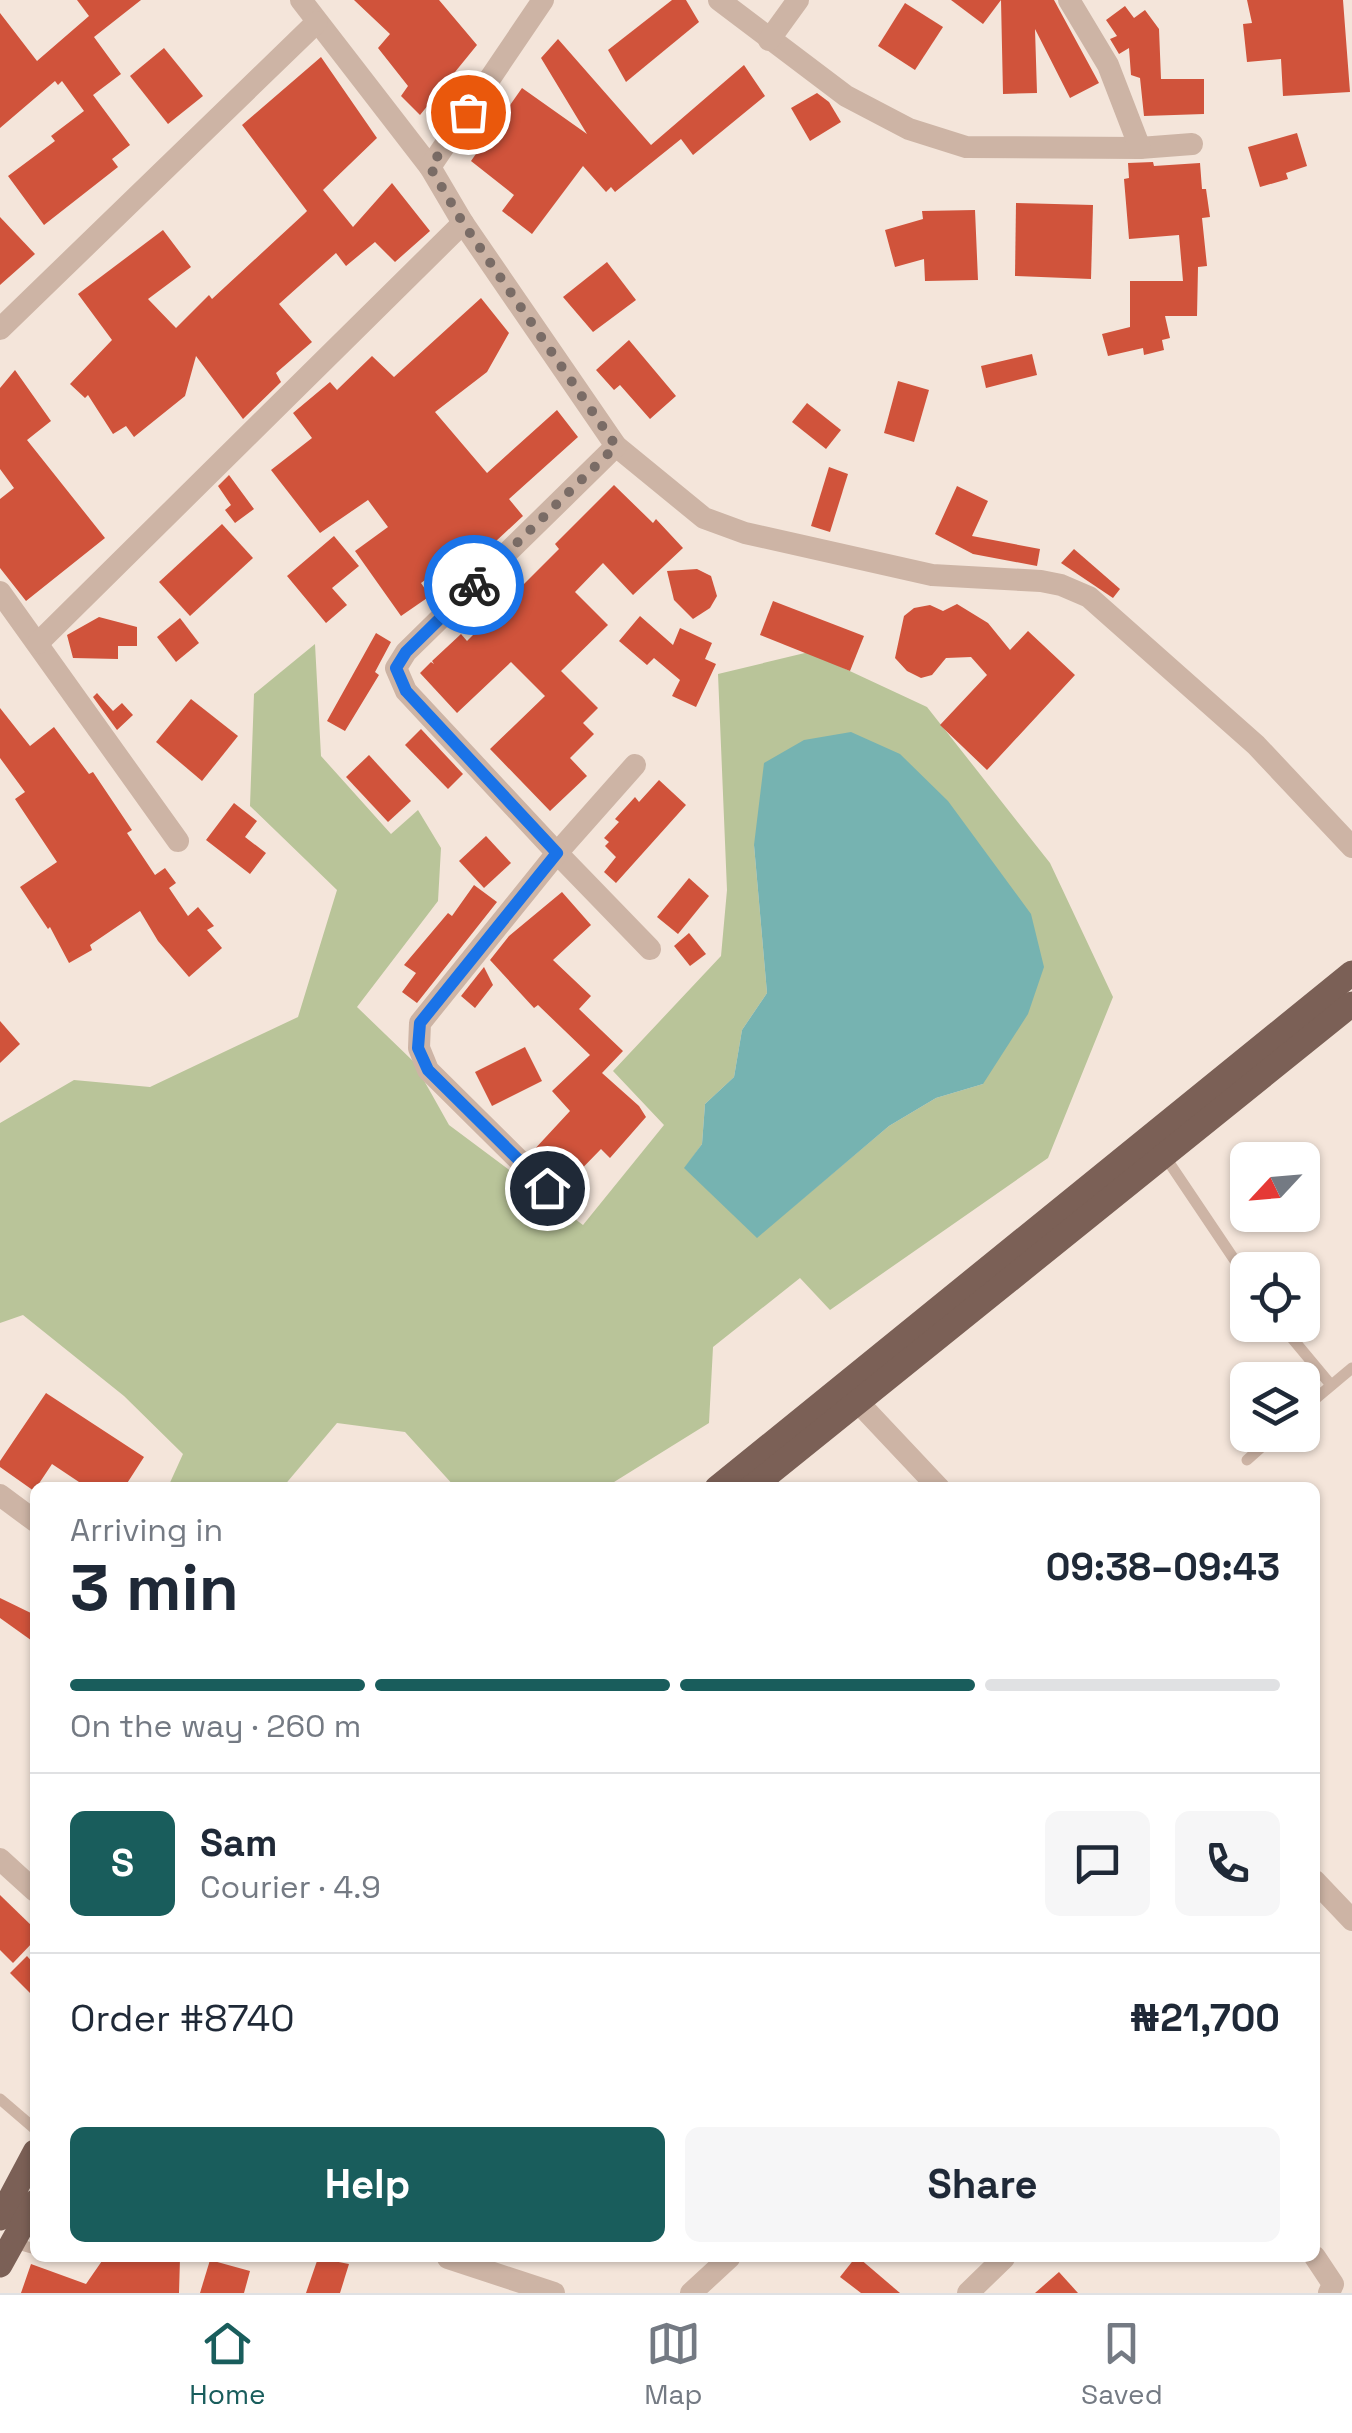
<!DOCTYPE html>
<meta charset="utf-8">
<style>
:root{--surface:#fff;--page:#f6f6f7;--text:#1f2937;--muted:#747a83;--line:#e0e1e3;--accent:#195d5c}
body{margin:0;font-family:"Space Grotesk",sans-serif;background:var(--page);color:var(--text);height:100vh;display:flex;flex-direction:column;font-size:38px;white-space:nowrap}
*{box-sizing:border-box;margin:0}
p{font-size:32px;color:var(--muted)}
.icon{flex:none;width:55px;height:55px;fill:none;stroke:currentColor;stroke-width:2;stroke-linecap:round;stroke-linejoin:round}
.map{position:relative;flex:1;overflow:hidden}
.details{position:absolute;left:30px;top:1482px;width:1290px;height:780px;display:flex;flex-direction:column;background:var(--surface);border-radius:15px;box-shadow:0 2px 8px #0004}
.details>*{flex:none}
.needle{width:65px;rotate:244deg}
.controls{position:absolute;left:1230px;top:1142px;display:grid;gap:20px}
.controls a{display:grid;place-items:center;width:90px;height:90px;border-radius:15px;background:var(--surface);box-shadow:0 2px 8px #0004;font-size:50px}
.pin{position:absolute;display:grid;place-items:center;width:85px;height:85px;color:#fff;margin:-42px;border:5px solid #fff;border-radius:50%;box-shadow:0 2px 10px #0007}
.courier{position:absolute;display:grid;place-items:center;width:100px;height:100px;margin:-50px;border:8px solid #1a73e8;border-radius:50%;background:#fff;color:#222;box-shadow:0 2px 12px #0007}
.overview em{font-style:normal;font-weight:700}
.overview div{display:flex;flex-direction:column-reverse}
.overview{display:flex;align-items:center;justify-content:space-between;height:170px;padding:0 40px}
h1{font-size:65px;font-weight:700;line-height:75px}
.bar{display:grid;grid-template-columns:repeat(4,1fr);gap:15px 10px;align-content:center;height:120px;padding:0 40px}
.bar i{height:12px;border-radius:8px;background:var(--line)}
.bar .active{background:var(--accent)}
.bar p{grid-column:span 4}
.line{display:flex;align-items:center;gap:25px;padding:0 40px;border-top:2px solid var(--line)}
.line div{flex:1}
.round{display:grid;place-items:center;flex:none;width:105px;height:105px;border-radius:15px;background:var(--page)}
.action{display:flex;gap:20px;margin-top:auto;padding:20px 40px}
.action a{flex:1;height:115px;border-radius:15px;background:var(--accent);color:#fff;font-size:40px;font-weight:700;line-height:115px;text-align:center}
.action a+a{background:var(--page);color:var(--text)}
.tabs{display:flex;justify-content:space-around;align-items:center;height:140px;border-top:2px solid var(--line);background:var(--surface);font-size:28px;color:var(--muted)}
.tabs a{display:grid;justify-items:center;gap:5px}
.tabs .active{color:var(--accent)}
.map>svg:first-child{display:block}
.green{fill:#b9c499;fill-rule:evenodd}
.water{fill:#76b3b1}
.building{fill:#d0533b}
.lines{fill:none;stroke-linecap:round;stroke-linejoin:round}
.service{stroke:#cdb4a5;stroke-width:11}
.minor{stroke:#cdb4a5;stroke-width:22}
.primary{stroke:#7b6056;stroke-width:25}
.done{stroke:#7a6c66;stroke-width:10;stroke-dasharray:0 18}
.route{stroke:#1a73e8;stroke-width:12}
</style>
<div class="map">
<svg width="1352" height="2293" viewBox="0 0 1352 2293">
<rect width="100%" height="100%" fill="#f4e5da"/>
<path class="green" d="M315,644l6,112 70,78 27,-24 23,38 -3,53 -81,106 56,54 36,64 134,100 81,-100 -51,-54 108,-115 6,-66 -9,-216 91,-22 118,55 123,156 63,134 -65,161 -218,152 -30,-32 -87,69 -4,76 -103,64h-151l-50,-55 -68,-9 -54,64h-115l15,-33 -59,-58 -101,-81 -23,8v-200l74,-43 76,7 148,-70 39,-127 -87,-84 4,-112zM754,845l229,239 -47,14 -47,28 -132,111 -72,-69 17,-24 3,-40 29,-27 8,-47 25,-37z"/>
<polygon class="water" points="851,732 900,754 948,801 1031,914 1044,967 1028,1014 983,1084 936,1098 889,1126 757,1238 684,1168 702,1144 705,1104 734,1077 742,1030 767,993 754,845 764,763 804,740"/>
<g class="building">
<polygon points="77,0 141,0 94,37 121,74 93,95 130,145 112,159 118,167 44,225 8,176 55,141 51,136 84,111 62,81 58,85 55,81 0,128 0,13 37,61 89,16"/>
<polygon points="354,0 439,0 477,45 420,115 401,96 408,86 378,48 390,34"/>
<polygon points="672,0 686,0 699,22 626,82 608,50"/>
<polygon points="951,0 1001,0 983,24"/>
<polygon points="1001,0 1054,0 1099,83 1070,98 1035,29 1037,93 1003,94"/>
<polygon points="1247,0 1343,0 1350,92 1283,96 1281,59 1247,62 1243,24 1252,23"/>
<polygon points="905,3 943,27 915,70 878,46"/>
<polygon points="1125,6 1134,18 1145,10 1159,29 1161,79 1204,79 1204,114 1144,116 1140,78 1131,75 1129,48 1119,54 1110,39 1117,36 1106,20"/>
<polygon points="558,39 651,145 744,65 765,96 693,155 681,139 615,192 611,187 606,192 583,166 532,234 502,211 514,195 471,161 522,88 587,134 541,58"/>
<polygon points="164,48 203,96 168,124 130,76"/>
<polygon points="321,57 377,138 323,190 353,227 392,183 430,231 395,262 375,242 346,266 336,253 279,304 312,342 276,373 281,382 243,419 196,356 185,396 134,437 126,426 113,434 88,395 85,398 70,384 112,340 78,294 163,230 191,267 148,299 176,328 209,295 212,299 304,214 307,211 242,125"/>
<polygon points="817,93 829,102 841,122 810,141 791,108"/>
<polygon points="1297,133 1307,166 1286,173 1288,179 1260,187 1248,147"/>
<polygon points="1153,162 1154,166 1200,163 1202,189 1206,189 1210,217 1202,218 1207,266 1198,267 1197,316 1165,316 1170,338 1162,340 1164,350 1144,355 1143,348 1108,356 1102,334 1130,327 1130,281 1183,281 1179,235 1129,239 1124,179 1129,178 1128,163"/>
<polygon points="1016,203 1093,205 1091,279 1015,276"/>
<polygon points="975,210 978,280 925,281 924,259 895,267 885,230 923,219 922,211"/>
<polygon points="0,217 35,254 0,285"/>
<polygon points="607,262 636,300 593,332 563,297"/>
<polygon points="481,298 509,333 487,372 435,412 487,473 557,410 578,437 509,499 523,516 480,556 472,546 421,583 430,596 401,616 355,551 388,527 368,500 320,533 271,470 312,438 293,413 330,382 337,390 372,356 394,377"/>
<polygon points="629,340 676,396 650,419 620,385 614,390 596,370"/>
<polygon points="1032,354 1037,375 986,388 981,366"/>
<polygon points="15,370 51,421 27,440 105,538 26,601 0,568 0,499 14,488 0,469 0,388"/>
<polygon points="898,381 929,390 914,442 884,433"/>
<polygon points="807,403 841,430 826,449 792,422"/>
<polygon points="829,467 848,474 830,532 811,526"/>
<polygon points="229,475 254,509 235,523 225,510 231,505 218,486"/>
<polygon points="614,485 653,523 656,519 683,548 633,595 603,563 575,592 608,625 561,671 598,708 583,723 594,734 570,758 587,776 550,811 490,749 545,696 511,662 457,713 420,673 431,662 434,664 432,661 461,634 467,641 559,549 555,544"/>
<polygon points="957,486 988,501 972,536 1040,549 1037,566 973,554 935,534"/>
<polygon points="222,524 253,558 190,616 159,582"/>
<polygon points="334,536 359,566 332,588 347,605 326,623 287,576"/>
<polygon points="1074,549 1120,589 1113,598 1061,563"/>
<polygon points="697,569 711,576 717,596 710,608 693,619 674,600 667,571"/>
<polygon points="773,601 864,636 850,671 760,635"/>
<polygon points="957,604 988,623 1010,650 1028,631 1075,675 987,770 940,725 987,675 971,657 946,658 932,675 921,678 907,671 895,658 904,616 914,608 930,605 943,611"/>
<polygon points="640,616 673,645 680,628 712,643 705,659 716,664 696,707 672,696 680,680 654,658 647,665 619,641"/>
<polygon points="99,617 137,627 137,646 118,646 118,659 73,658 67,635"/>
<polygon points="180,618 199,643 176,662 157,637"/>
<polygon points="376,633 391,642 375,672 379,675 345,731 327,721"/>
<polygon points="97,693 113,711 122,703 133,715 117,730 93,697"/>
<polygon points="191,699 238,736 202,781 156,742"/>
<polygon points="0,708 30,746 54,727 89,774 93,772 132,830 127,833 155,875 165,868 176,883 169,888 188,916 198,907 214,926 207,930 222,948 189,977 158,941 140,911 90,945 92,950 69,963 50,927 48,929 20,887 57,862 15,799 25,792 0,758"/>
<polygon points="421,729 463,774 448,789 405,745"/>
<polygon points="369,755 411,801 388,822 346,777"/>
<polygon points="659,780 686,805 616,883 604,872 616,857 605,846 609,842 604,838 619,822 615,819 635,797 639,802"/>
<polygon points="234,803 257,821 245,837 266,853 250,874 206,840"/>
<polygon points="486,836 511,863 484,888 459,861"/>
<polygon points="689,878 709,896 678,934 657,917"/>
<polygon points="474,885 497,902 417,1003 402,992 416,973 404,965 448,913 452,916"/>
<polygon points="562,892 591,925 553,960 591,996 579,1009 623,1051 602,1073 639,1106 646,1117 610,1158 601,1149 562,1189 558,1177 532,1152 570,1111 552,1091 590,1055 538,1005 534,1008 490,960 509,936"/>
<polygon points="689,933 706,954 690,966 674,946"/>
<polygon points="484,967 493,985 475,1008 461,996"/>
<polygon points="0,1021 20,1044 0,1063"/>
<polygon points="525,1047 542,1081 492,1106 475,1072"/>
<polygon points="46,1393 144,1457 124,1488 88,1488 52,1464 34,1491 0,1467 0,1461"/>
<polygon points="0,1598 35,1615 35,1643 0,1618"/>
<polygon points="0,1895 35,1929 35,1940 13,1963 0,1950"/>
<polygon points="27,1956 35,1965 35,1998 10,1973"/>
<polygon points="104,2258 180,2258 179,2293 21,2293 31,2264 86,2284"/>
<polygon points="318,2258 349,2264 340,2293 306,2293"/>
<polygon points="855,2258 859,2258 900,2293 861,2293 840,2277"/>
<polygon points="210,2260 250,2271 244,2293 200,2293"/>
<polygon points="1059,2272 1078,2293 1035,2293"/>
</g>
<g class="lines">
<g class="service">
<polyline points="1164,1155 1248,1280"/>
<polyline points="1281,1325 1331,1385"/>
<polyline points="1302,1410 1352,1368"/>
<polyline points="1247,1460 1275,1435"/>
<polyline points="0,2099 35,2129"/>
<polyline points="11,2242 35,2249"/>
</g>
<g class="minor">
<polyline points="301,0 430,167 463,223 616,446 704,518 745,533 932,575 1041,581 1061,585 1089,597 1256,745 1352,847"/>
<polyline points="719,0 846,96 909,129 966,147 1140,148 1192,144"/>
<polyline points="1069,0 1108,65 1140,148"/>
<polyline points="769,40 798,0"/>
<polyline points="430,167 543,0"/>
<polyline points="0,329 317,22"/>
<polyline points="0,592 178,841"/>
<polyline points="38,643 463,223"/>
<polyline points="635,765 557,853 650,949"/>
<polyline points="547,1188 428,1070 419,1048 420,1023 557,853 406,691 396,668 406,652 616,446"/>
<polyline points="857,1401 939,1488"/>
<polyline points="0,1495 35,1521"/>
<polyline points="0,1859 35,1891"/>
<polyline points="1315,1881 1352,1920"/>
<polyline points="1315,2257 1333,2284 1329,2293"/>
<polyline points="448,2258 554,2293"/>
<polyline points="691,2293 729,2258"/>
<polyline points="968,2293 1004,2258"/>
</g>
<g class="primary">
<polyline points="717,1488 1352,973"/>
<polyline points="751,1488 1352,1004"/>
<polyline points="0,2218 35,2152"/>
<polyline points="0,2265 35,2202"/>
</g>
</g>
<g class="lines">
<polyline class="done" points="468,112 430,167 463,223 616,446 474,585"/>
<polyline class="route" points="474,585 406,652 396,668 406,691 557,853 420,1023 418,1048 428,1070 547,1188"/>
</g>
</svg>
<div class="controls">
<a><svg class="needle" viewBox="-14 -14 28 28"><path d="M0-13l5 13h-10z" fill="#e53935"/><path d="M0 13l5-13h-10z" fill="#747a83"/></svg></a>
<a><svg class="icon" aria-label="locate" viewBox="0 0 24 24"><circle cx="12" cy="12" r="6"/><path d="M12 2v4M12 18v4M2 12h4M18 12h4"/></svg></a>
<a><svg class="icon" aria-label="layers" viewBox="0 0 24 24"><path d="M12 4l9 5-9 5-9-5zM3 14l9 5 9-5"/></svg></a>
</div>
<div class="pin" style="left:468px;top:112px;background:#ea580c"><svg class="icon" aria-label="bag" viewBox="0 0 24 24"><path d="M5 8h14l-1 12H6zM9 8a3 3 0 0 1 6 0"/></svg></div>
<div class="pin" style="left:547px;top:1188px;background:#1f2937"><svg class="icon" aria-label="home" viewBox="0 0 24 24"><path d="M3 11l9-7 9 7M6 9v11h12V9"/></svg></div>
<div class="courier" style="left:474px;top:585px"><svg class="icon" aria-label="bike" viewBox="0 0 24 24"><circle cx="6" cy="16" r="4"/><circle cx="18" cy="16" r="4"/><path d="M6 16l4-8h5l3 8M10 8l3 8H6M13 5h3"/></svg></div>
<section class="details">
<div class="overview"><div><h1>3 min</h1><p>Arriving in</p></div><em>09:38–09:43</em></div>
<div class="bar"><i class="active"></i><i class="active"></i><i class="active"></i><i></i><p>On the way · 260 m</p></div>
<div class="line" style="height:180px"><b class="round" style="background:var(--accent);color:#fff">S</b><div><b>Sam</b><p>Courier · 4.9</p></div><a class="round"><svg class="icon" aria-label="chat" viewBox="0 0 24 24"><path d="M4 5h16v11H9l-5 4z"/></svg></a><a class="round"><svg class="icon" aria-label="phone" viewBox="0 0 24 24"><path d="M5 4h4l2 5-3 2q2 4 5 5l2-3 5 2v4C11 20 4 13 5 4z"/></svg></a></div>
<div class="line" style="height:130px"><div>Order #8740</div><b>₦21,700</b></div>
<div class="action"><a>Help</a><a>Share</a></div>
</section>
</div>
<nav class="tabs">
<a class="active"><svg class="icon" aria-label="home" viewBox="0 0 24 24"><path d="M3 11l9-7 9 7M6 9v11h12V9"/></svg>Home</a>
<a><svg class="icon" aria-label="map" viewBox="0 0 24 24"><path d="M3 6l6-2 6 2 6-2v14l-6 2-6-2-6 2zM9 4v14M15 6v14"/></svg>Map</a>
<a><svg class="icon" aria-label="saved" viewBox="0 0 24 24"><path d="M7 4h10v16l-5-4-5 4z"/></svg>Saved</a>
</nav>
